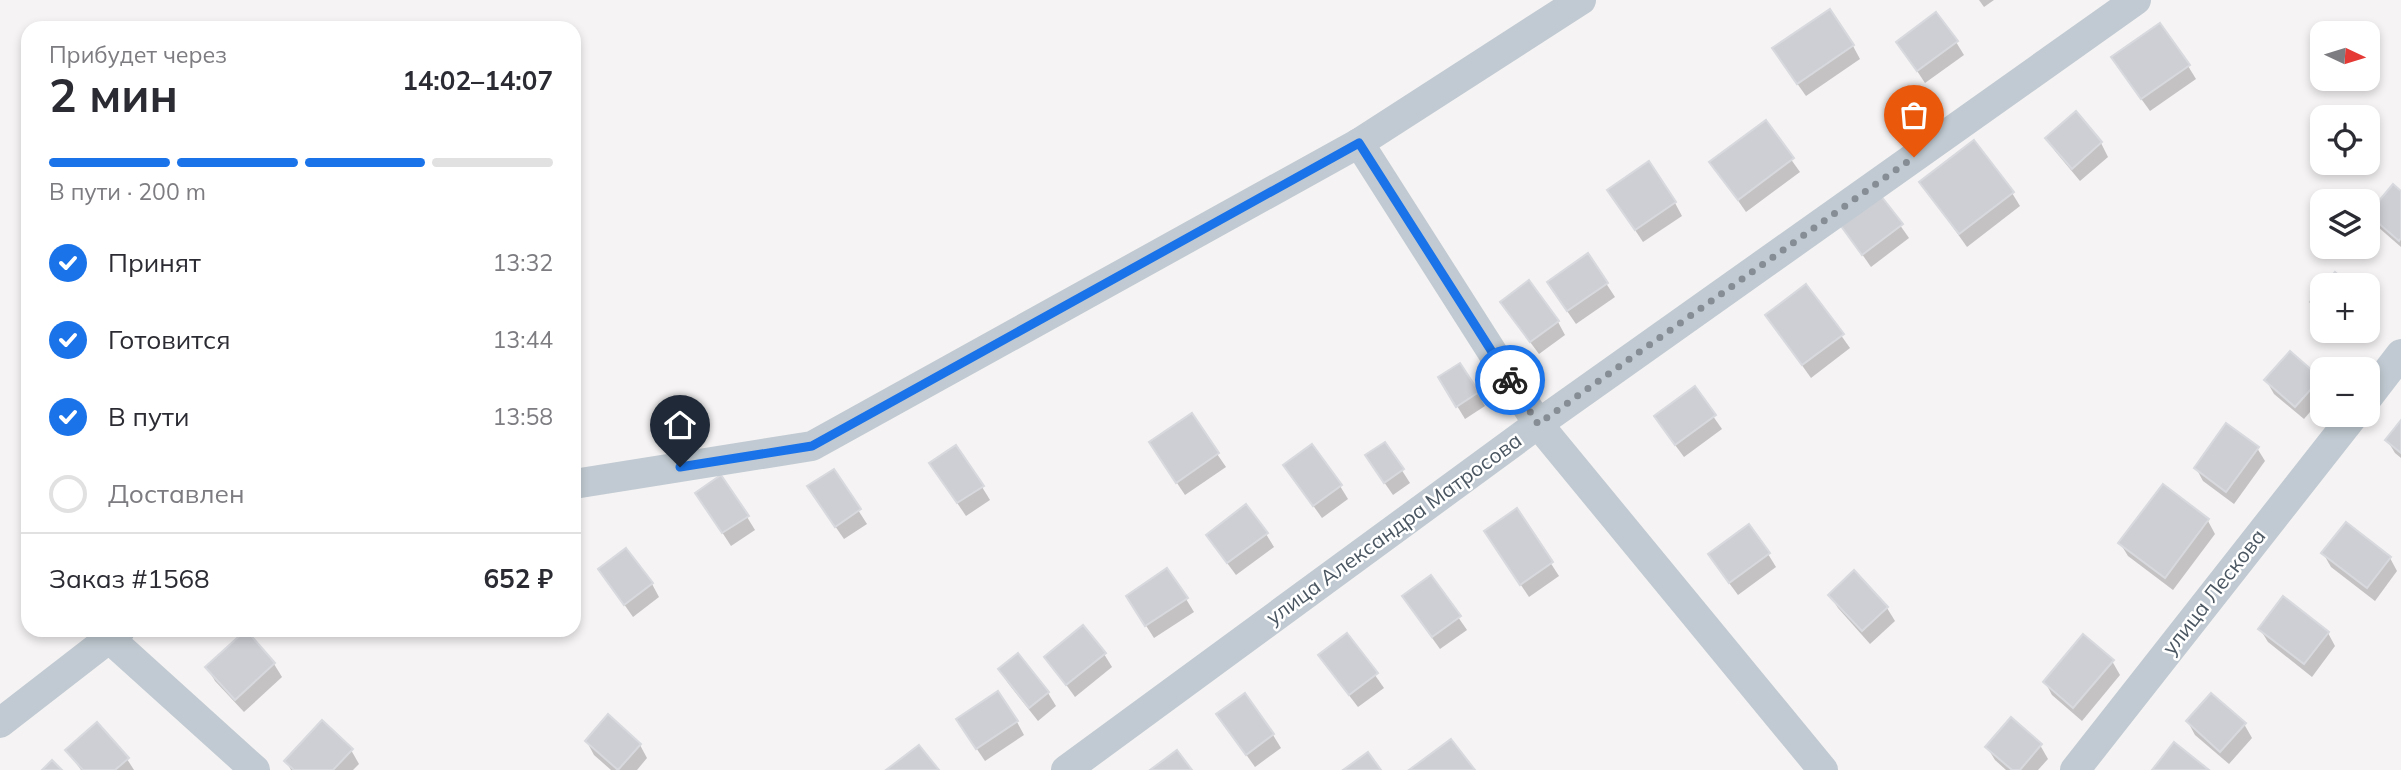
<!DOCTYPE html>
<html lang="ru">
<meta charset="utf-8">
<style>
:root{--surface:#fff;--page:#f7f7f7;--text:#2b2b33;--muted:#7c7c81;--line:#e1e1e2;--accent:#1a73e8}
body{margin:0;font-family:Mulish,sans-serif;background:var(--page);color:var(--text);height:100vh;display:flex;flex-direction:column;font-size:26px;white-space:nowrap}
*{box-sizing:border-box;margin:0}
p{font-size:23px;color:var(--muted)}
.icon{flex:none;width:38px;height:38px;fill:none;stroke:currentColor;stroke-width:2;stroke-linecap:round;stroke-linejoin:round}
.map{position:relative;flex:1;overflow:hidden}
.sheet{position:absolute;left:21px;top:21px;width:560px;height:616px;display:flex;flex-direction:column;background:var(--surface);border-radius:21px;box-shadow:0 4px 10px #0003}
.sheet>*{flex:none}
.needle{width:46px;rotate:94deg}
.tools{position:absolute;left:2310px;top:21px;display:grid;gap:14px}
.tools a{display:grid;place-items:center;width:70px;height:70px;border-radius:14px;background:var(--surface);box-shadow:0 4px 10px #0003;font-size:35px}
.pin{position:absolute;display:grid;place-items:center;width:60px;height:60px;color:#fff;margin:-72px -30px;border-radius:50% 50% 50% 0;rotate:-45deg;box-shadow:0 0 7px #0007}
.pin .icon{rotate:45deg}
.courier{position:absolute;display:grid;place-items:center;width:70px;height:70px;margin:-35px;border:5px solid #1a73e8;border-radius:50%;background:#fff;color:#222;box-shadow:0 2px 9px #0007}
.summary em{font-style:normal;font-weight:700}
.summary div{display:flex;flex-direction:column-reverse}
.summary{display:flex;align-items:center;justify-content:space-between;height:119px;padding:0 28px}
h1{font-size:46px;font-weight:700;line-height:52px}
.bar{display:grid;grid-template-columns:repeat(4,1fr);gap:10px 7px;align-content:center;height:84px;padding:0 28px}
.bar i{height:9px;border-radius:5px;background:var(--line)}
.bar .active{background:var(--accent)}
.bar p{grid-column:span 4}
.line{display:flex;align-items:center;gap:18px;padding:0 28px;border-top:2px solid var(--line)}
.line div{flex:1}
ol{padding:0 28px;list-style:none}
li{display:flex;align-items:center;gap:21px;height:77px}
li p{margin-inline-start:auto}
li .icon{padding:7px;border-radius:50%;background:var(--accent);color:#fff;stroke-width:4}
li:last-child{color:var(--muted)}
li i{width:38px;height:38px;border:4px solid var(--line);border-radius:50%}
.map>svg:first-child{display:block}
.shadow{fill:#0003}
.building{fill:#cdcfd5;stroke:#d7d9de;stroke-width:2}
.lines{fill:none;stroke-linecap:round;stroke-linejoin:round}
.minor{stroke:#c1cad2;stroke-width:30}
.done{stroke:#868d94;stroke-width:7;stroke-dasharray:0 12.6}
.route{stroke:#1a73e8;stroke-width:9}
.labels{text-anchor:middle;stroke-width:5;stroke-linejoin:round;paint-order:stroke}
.street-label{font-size:21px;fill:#4a5661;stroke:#fff}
</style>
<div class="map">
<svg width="2401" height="770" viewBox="0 0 2401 770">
<rect width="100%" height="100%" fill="#f5f3f3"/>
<g class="shadow">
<polygon points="1979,0 1994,0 1984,7"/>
<polygon points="1898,42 1956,42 1964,55 1925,83"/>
<polygon points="1853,46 1860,59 1806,96 1782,62"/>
<polygon points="2188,66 2196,79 2150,111 2121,71"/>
<polygon points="2075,114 2101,143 2108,157 2080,181 2055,151 2047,138"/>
<polygon points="1765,123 1800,172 1746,212 1712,163"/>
<polygon points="1921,182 2012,193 2020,206 1967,247"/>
<polygon points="2401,193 2401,247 2378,227 2370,214"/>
<polygon points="1881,198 1909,238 1871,267 1843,227"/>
<polygon points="1617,203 1675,203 1682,216 1643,242"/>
<polygon points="1588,256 1615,297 1576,324 1556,295"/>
<polygon points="1806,286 1850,348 1811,378 1767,316"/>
<polygon points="2322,290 2322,318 2312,302"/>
<polygon points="2368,305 2372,314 2368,319"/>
<polygon points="1510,315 1558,322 1565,335 1539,354"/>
<polygon points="2338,331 2358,331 2349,341"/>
<polygon points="1460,365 1485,406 1465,419 1448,391"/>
<polygon points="2320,379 2322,383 2322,398 2304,419 2274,394 2266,380"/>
<polygon points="1694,389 1722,429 1684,457 1664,430"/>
<polygon points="1191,416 1226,467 1185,495 1159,456"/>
<polygon points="2401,423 2401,458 2395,453 2387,440"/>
<polygon points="1385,444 1410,483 1393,495 1375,469"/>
<polygon points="2257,448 2265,461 2234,504 2203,481 2196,468"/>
<polygon points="1285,466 1340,486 1348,499 1322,518"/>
<polygon points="833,471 867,524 844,539 817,500"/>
<polygon points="939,476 982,487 990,500 966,516"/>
<polygon points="705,506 747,517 755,530 731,546"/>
<polygon points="1517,511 1559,576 1529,597 1494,545"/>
<polygon points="2208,521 2215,534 2173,590 2128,556 2120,543"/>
<polygon points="1266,534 1274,547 1236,575 1216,548"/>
<polygon points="2323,553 2390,558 2397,571 2375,601 2331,567"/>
<polygon points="1768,554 1776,567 1738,595 1718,568"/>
<polygon points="600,570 652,584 659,597 633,617"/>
<polygon points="1431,578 1467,630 1440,649 1412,610"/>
<polygon points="1830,595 1887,608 1895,621 1870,644 1838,608"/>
<polygon points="1186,599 1194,612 1154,638 1136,610"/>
<polygon points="2260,629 2328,633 2335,646 2312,677 2268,642"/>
<polygon points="245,633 274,664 282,677 244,712 215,681 207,667"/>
<polygon points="1347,635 1384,688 1358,707 1328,668"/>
<polygon points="1104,654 1112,667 1075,697 1046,657"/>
<polygon points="1018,655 1048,693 1056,706 1038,721 1008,683 1000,670"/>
<polygon points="2112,661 2120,675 2082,721 2052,695 2045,682"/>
<polygon points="1218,715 1273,735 1281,748 1255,767"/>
<polygon points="1017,722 1024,735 985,761 966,733"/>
<polygon points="2188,722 2244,724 2252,738 2229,764 2195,735"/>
<polygon points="587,742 640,745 647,758 637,770 611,770 594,755"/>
<polygon points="2040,745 2048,759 2038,770 2006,770 1995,760 1987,747"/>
<polygon points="67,750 127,759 134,770 81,770"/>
<polygon points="351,750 359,764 353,770 291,770 286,761"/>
</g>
<g class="building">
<polygon points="1830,9 1854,45 1797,84 1772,48"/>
<polygon points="1936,12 1958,41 1917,71 1896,42"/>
<polygon points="2160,23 2190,65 2141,99 2111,57"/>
<polygon points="2076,111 2102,142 2072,169 2045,138"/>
<polygon points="1766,120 1794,158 1738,200 1709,162"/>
<polygon points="1974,140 2014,192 1959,234 1919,182"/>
<polygon points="1649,161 1676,202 1635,230 1607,190"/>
<polygon points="2393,184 2401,191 2401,238 2399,241 2368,214"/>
<polygon points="1881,196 1903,224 1862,255 1841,226"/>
<polygon points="1588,253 1608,283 1567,311 1547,282"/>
<polygon points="2335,272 2350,285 2324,285"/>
<polygon points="1529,280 1559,321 1530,342 1500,302"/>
<polygon points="1806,284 1844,334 1802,365 1765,315"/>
<polygon points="2322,287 2322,313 2310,302"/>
<polygon points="2290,351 2321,378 2295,407 2264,380"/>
<polygon points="1460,363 1479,392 1456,407 1438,377"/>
<polygon points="1695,386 1716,415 1675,445 1654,416"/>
<polygon points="1192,413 1219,453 1176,483 1149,442"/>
<polygon points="2401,420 2401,453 2385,440"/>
<polygon points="2226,423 2259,447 2226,492 2194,468"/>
<polygon points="1385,442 1404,469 1384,483 1365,455"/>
<polygon points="1312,444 1342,485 1313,506 1283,465"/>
<polygon points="956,445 984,486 957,503 929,463"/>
<polygon points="834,469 861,509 835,527 807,486"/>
<polygon points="721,475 749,516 722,533 695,493"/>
<polygon points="2163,484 2209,519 2165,578 2118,543"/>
<polygon points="1246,504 1268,533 1227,563 1206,535"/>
<polygon points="1517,508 1553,562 1520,585 1484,531"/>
<polygon points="2346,522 2391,557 2367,588 2321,553"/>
<polygon points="1749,524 1770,553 1729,583 1708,554"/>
<polygon points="626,548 653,583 624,605 598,569"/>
<polygon points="1167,568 1188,598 1145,626 1126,596"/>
<polygon points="1854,570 1888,607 1862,631 1828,595"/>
<polygon points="1431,575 1461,616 1432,637 1402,596"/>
<polygon points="2283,596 2329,632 2304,664 2258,629"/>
<polygon points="1083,625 1106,653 1066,685 1044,657"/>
<polygon points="246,630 275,663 235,700 205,667"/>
<polygon points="1347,633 1378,673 1349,695 1318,655"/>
<polygon points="2083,634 2114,660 2073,708 2043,682"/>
<polygon points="1018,653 1049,692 1029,708 998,669"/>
<polygon points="998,691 1018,721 976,749 956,719"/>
<polygon points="1245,693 1274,734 1246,755 1216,714"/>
<polygon points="2211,693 2246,723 2220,752 2186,721"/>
<polygon points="608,714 641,744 618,770 585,741"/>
<polygon points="2011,717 2042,744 2020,770 2012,770 1985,747"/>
<polygon points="322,720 353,749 333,770 294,770 284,761"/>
<polygon points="97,722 129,758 115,770 83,770 65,750"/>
<polygon points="1451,739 1475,770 1409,770"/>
<polygon points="2174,742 2209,770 2152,770"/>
<polygon points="919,745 939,770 886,770"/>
<polygon points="1177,750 1192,770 1150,770"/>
<polygon points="1368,752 1381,770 1343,770"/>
<polygon points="52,760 62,770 42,770"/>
</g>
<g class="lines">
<g class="minor">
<polyline points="1359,143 1538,424 1823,770"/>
<polyline points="2368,397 2401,354"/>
<polyline points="574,484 812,446 1359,143 1581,0"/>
<polyline points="110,639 255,770"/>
<polyline points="0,723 120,630"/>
<polyline points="1066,770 1538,424 2136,0"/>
<polyline points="2075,770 2354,415"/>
</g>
</g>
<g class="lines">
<polyline class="done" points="1510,380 1538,424 1914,157"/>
<polyline class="route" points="680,467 812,446 1359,143 1510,380"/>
</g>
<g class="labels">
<g class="street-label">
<text transform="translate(1394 529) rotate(-36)" y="7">улица Александра Матросова</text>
<text transform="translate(2214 592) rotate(-52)" y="7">улица Лескова</text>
</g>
</g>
</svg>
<div class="tools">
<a><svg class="needle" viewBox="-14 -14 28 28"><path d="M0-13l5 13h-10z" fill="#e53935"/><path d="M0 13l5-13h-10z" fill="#7c7c81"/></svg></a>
<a><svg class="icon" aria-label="locate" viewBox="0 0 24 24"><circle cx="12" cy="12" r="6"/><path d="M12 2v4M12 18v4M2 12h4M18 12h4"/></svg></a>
<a><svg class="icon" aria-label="layers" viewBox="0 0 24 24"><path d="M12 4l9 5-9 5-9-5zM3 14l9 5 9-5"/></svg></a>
<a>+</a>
<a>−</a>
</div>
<div class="pin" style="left:1914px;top:157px;background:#ea580c"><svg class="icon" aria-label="bag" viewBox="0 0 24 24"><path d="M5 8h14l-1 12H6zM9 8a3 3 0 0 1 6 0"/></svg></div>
<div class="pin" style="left:680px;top:467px;background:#1f2937"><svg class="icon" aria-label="home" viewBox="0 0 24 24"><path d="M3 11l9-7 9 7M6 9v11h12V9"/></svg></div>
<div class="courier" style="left:1510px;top:380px"><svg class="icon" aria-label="bike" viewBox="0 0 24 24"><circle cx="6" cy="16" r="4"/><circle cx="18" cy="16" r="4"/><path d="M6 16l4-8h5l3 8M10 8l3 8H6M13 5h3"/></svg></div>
<section class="sheet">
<div class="summary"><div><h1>2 мин</h1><p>Прибудет через</p></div><em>14:02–14:07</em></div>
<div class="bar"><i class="active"></i><i class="active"></i><i class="active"></i><i></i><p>В пути · 200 m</p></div>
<ol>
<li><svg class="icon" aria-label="check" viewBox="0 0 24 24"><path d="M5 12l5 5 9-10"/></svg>Принят<p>13:32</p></li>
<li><svg class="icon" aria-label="check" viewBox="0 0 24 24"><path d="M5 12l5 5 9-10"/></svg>Готовится<p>13:44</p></li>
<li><svg class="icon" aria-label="check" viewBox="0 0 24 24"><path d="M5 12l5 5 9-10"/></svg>В пути<p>13:58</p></li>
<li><i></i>Доставлен</li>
</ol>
<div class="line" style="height:91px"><div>Заказ #1568</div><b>652 ₽</b></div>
</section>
</div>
